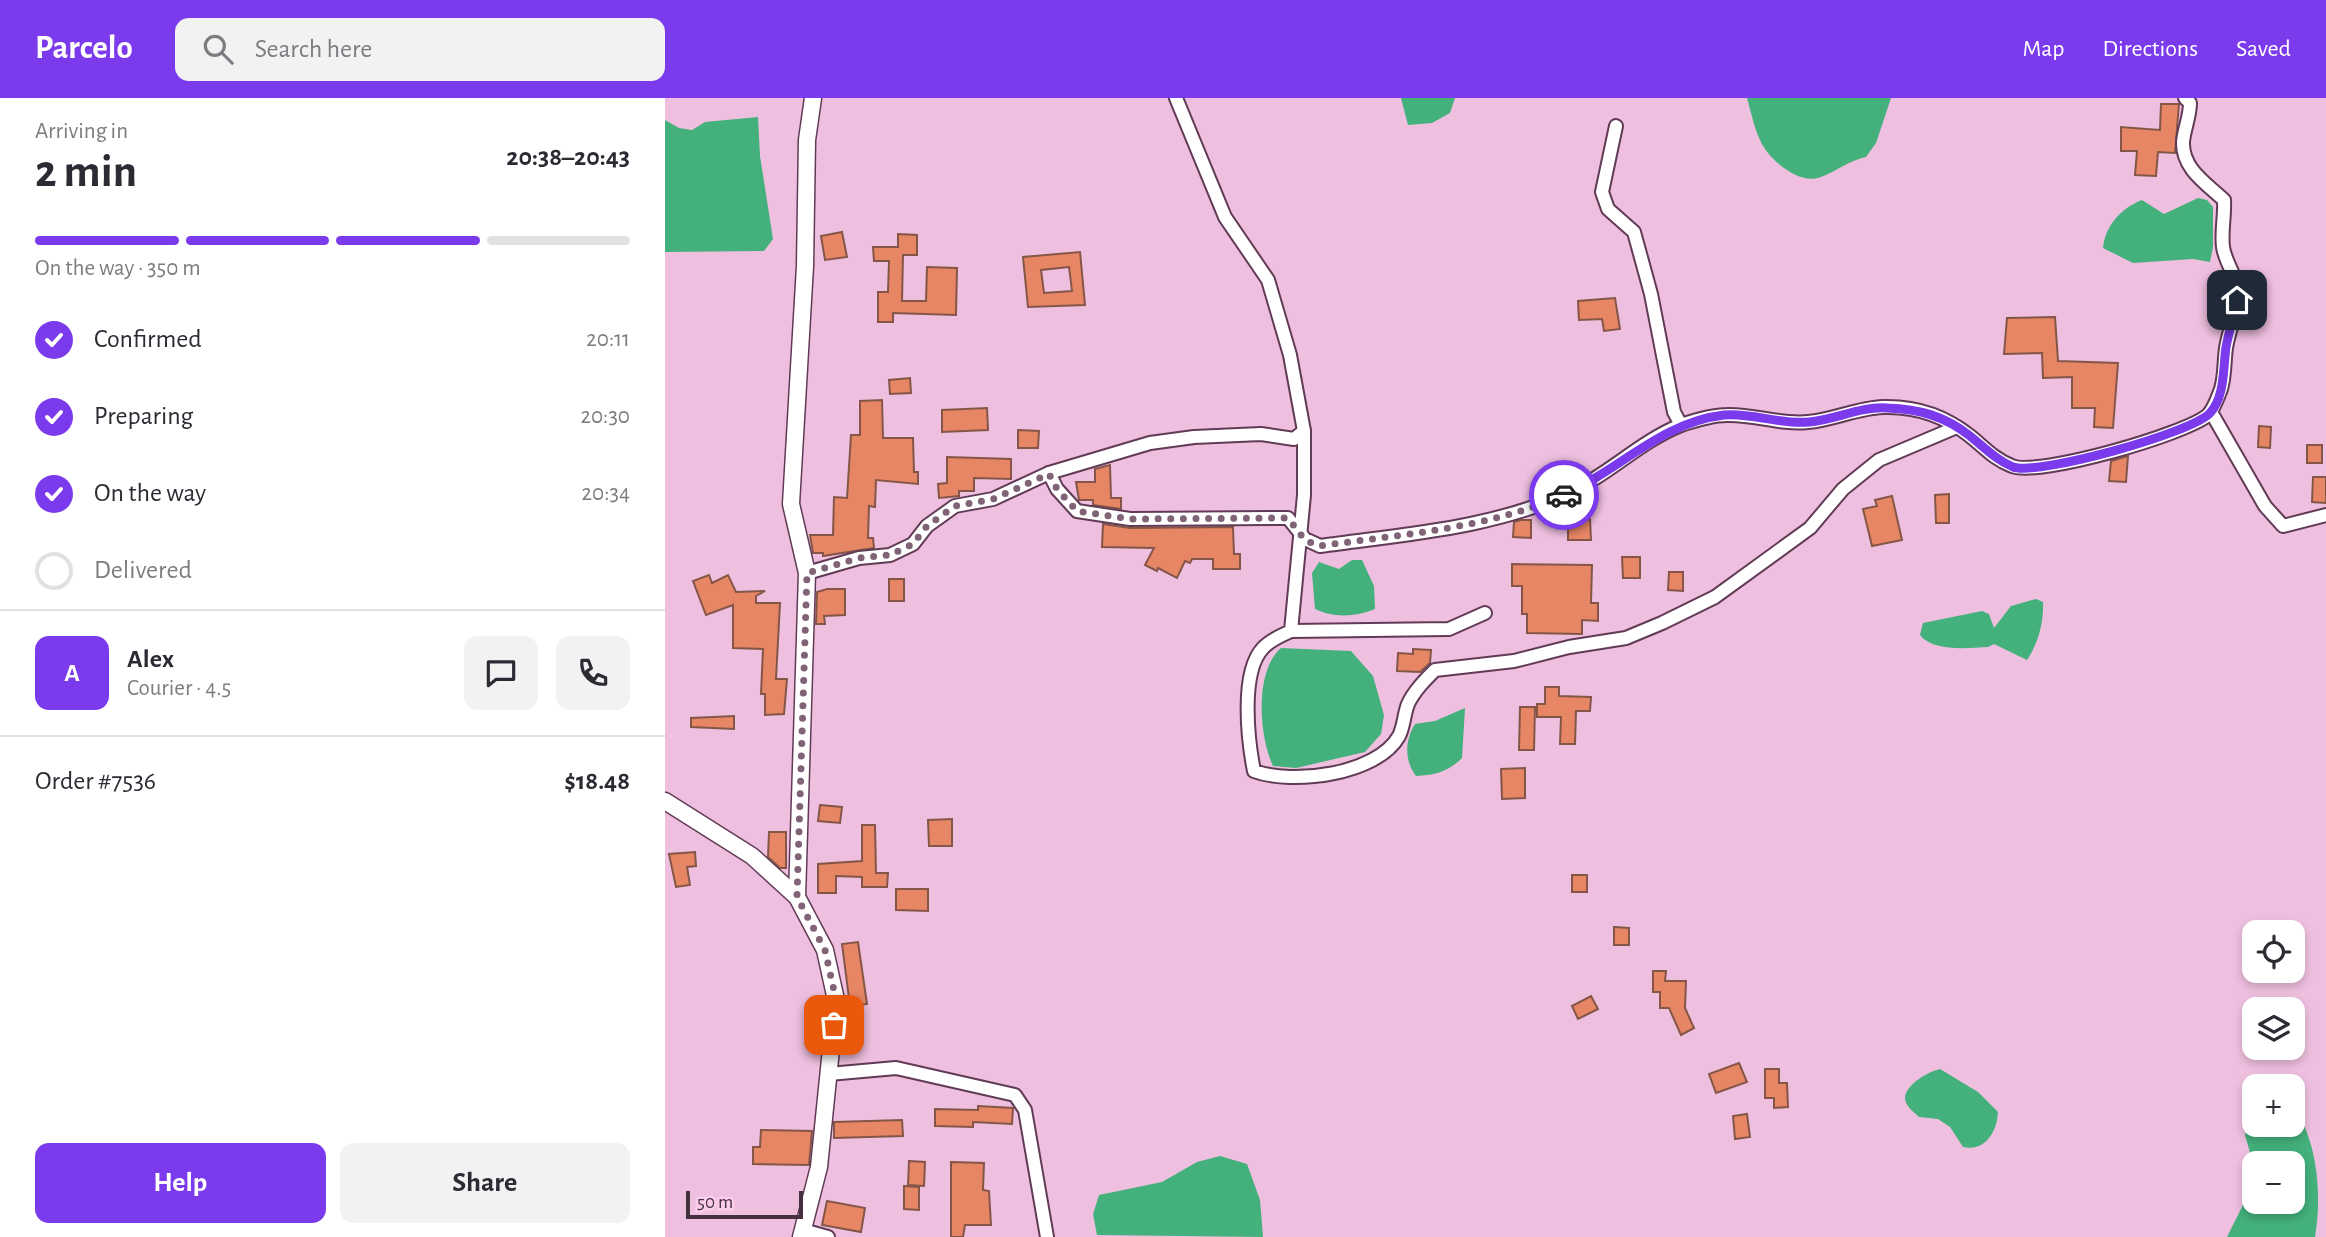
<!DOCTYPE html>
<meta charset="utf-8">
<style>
:root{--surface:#fff;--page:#f2f2f3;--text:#2b2b33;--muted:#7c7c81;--line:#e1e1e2;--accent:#7c3aed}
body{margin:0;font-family:"Alegreya Sans",sans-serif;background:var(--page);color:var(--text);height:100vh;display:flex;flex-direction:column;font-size:26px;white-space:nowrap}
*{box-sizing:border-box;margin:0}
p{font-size:23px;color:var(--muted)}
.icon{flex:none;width:38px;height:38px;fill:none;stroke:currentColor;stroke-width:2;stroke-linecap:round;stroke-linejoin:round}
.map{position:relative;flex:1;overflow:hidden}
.details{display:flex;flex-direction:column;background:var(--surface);width:665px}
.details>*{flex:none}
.fabs{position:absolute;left:1577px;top:822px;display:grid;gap:14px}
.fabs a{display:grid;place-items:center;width:63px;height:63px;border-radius:14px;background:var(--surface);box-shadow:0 4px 10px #0003;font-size:35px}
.scale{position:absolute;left:21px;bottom:18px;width:117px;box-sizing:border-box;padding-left:7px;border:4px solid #44313d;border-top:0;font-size:19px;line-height:24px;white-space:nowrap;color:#44313d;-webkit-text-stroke:5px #fcccec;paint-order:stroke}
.pin{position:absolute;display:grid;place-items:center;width:60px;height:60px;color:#fff;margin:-30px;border-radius:14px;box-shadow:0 4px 10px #0006}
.courier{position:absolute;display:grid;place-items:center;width:70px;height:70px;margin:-35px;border:5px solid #7c3aed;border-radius:50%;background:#fff;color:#222;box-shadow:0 2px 9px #0007}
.overview em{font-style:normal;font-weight:700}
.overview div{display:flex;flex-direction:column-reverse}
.overview{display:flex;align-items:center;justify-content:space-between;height:119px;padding:0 35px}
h1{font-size:46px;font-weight:700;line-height:52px}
.bar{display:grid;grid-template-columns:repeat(4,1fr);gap:10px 7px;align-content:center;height:84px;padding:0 35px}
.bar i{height:9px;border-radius:5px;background:var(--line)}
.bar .on{background:var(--accent)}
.bar p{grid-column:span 4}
.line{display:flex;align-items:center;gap:18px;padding:0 35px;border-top:2px solid var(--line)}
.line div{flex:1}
.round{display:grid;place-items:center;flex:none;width:74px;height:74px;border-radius:14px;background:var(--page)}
ol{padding:0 35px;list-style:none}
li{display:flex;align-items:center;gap:21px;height:77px}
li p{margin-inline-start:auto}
li .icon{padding:7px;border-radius:50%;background:var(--accent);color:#fff;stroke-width:4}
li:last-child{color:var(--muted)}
li i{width:38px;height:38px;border:4px solid var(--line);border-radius:50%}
.button{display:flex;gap:14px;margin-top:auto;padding:14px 35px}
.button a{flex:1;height:80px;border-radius:14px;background:var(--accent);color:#fff;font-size:28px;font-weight:700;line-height:80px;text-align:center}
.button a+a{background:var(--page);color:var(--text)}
header{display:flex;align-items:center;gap:42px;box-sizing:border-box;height:98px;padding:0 35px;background:var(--accent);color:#fff}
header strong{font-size:33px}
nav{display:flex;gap:38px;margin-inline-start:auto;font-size:24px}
.search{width:490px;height:63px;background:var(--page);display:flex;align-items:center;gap:18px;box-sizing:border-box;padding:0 24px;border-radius:14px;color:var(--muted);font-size:26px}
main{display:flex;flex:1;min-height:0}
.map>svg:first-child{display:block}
.water{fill:#44b17c;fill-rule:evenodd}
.building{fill:#e68665;stroke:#855647;stroke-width:2;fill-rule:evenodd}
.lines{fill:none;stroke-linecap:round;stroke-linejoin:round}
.minor-casing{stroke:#613b55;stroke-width:16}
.tertiary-casing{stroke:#613b55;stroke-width:19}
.minor{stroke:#fff;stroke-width:12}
.tertiary{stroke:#fff;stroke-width:16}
.done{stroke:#806376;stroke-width:7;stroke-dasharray:0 12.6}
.route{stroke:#7c3aed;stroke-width:9}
</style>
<header>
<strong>Parcelo</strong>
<div class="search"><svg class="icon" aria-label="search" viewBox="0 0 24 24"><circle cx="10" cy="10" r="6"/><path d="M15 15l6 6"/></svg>Search here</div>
<nav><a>Map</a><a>Directions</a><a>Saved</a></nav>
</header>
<main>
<section class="details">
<div class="overview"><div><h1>2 min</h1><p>Arriving in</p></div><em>20:38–20:43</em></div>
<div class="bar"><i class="on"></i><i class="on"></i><i class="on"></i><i></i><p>On the way · 350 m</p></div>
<ol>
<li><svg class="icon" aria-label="check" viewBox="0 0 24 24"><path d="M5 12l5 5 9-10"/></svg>Confirmed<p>20:11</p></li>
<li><svg class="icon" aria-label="check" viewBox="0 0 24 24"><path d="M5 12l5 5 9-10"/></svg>Preparing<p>20:30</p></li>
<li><svg class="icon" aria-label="check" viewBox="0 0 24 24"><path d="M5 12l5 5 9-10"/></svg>On the way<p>20:34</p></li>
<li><i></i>Delivered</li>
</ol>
<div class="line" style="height:126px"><b class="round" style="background:var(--accent);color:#fff">A</b><div><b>Alex</b><p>Courier · 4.5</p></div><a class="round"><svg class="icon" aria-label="chat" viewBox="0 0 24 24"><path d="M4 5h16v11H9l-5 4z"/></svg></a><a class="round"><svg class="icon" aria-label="phone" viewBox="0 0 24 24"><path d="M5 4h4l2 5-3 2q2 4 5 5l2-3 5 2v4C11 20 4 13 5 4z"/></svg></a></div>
<div class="line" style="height:91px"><div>Order #7536</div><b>$18.48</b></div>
<div class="button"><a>Help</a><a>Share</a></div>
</section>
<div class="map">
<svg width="1661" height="1139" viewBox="0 0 1661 1139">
<rect width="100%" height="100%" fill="#efbfdf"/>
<g class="water">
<polygon points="736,0 790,0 785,15 767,25 743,27"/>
<path d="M1082,0h144l-15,45 -10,14c-18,4 -29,14 -45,20 -22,9 -53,-18 -61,-37 -6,-13 -9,-28 -13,-42z"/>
<polygon points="93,19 95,58 108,141 99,153 0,154 0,22 14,30 27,32 40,24"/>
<path d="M1533,100l9,2 6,7v40l-3,15 -17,-3 -60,4 -30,-15c2,-22 18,-40 39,-48l22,14z"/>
<path d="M687,462h10l12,26 1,23c-19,8 -42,9 -60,0l-3,-36 7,-11 20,7z"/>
<path d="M1371,501l7,3c1,20 -5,42 -16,58l-33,-16 -6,3c-21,1 -55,5 -68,-12l3,-12 59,-12 7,3 5,14 17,-22z"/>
<path d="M616,550l70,3 22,25 11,39 -3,19 -16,18 -69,16 -23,-2c-14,-29 -19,-95 8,-118z"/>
<path d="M800,610l-3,50c-14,14 -27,17 -46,18 -12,-16 -11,-36 -1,-52l20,-3z"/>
<path d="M1275,971l38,23 20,20c-1,20 -13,40 -35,35l-13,-20 -12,-8 -19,-2c-5,-5 -14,-11 -14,-19 1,-14 23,-26 35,-29z"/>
<path d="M1628,1008c25,35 29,89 22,131h-88l19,-38 7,-36 -8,-28 7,-23 2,13h39zM1589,1066h39v38h-39z"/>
<polygon points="555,1058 582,1066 595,1102 598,1139 432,1137 428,1116 434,1097 497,1084 532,1064"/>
</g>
<g class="building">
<polygon points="1496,6 1514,6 1510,55 1493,54 1491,78 1470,77 1472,53 1456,53 1456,29 1495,32"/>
<polygon points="177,134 182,159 160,162 156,138"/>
<polygon points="233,136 252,137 252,157 238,157 237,203 261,203 262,169 292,170 291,217 228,215 228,224 213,224 213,194 223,194 224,163 209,163 208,149 233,149"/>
<path d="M415,154l5,53 -57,2 -5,-50zM404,169l3,24 -28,2 -3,-23z"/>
<polygon points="950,200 955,231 939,233 937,221 914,222 913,203"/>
<polygon points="1390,219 1393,263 1453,265 1448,330 1429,329 1430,310 1407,310 1407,279 1378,280 1377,255 1339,256 1342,220"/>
<polygon points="245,280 246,295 225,296 224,282"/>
<polygon points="217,302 218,340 248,340 249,374 253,374 253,386 211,382 210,409 204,408 203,440 208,440 209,450 158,458 158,455 148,455 145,437 168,437 169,399 182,400 186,337 195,337 195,303"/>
<polygon points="322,310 323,332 277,334 277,312"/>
<polygon points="1594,328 1606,329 1605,350 1593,349"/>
<polygon points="353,332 374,333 373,350 353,350"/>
<rect x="1642" y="347" width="15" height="18"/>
<polygon points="1463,358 1461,384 1444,383 1446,363"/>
<polygon points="282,359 346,361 346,381 309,380 309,393 294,393 294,398 274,400 273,386 282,385"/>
<polygon points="445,367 446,400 456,400 456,411 428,407 428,402 414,402 411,384 430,384 430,371"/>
<polygon points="1648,379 1661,379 1661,405 1647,404"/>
<polygon points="1284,396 1284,425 1271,425 1270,397"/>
<polygon points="1227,398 1237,442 1207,448 1198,411 1212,408 1210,402"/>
<polygon points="925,421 926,442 903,442 903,422"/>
<polygon points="856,422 866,422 866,440 848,439 849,424"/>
<polygon points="438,426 465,430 568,429 569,456 575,456 575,471 548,471 548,461 527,461 525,465 520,463 512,480 493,470 492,473 480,467 489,450 437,449"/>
<polygon points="957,459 975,459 975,480 958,480"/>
<polygon points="847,466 927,467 926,505 933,505 933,523 917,522 917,536 862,535 862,516 857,516 857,488 847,488"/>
<polygon points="1004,474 1018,474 1018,493 1003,492"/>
<polygon points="44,477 47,485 63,477 71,494 100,493 91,498 91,505 115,505 111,581 122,581 119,616 100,617 100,596 96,596 98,551 68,550 68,507 41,517 28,483"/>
<rect x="224" y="481" width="15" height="22"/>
<polygon points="162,491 180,491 180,517 159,518 160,526 151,526 152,494"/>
<polygon points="748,551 766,552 765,565 755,574 732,573 733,555 748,556"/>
<polygon points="880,589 894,589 894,598 926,599 925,613 911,613 910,646 895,646 896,619 872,619 872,606 880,606"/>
<polygon points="855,609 870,609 869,652 854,652"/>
<polygon points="69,618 69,631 26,629 26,620"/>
<polygon points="860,670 860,700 837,701 836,671"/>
<polygon points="155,707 177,709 175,725 153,723"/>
<polygon points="287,721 287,748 264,748 263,722"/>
<polygon points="197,727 210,727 211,775 223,775 222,789 197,789 197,779 171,778 171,795 153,795 153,766 197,763"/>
<polygon points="104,734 121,734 121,770 115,770 103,759"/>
<polygon points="30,754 31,768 22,769 25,787 11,789 4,756"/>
<rect x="907" y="777" width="15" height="17"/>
<polygon points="231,791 263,791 263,813 231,812"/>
<polygon points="949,829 964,830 964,847 949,847"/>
<polygon points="193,844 202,906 185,908 177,846"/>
<polygon points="988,873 1001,873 1000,883 1021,883 1020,910 1029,930 1016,937 1004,910 995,910 995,894 988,894"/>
<polygon points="926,898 933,911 913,921 907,908"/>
<polygon points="1074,965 1082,984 1051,995 1044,976"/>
<polygon points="1100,971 1114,971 1114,985 1122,985 1123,1009 1109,1010 1109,1000 1100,1000"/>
<polygon points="313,1008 348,1010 347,1026 308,1024 308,1029 270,1028 270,1011 313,1012"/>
<polygon points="1082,1016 1085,1039 1070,1041 1068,1018"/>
<polygon points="237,1022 238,1038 169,1040 169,1024"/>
<polygon points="96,1032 147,1033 144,1067 88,1066 88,1049 95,1049"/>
<polygon points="244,1063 260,1064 259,1088 243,1087"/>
<polygon points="286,1064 319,1065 318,1092 324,1093 326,1127 300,1127 298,1139 286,1139"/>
<polygon points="239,1088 254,1089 254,1112 239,1111"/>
<polygon points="162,1103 200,1110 196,1134 157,1127"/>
</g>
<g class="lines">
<g class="minor-casing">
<g id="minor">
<polyline points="951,28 937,94 943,111 969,134 986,196 1009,314 1016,327"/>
<polyline points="1546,314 1600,408 1618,428 1661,417"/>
<path d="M639,333v64l-13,136c-9,4 -21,9 -28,17 -23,24 -15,93 -9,123 38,14 123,4 145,-35 5,-10 5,-22 9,-32 6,-13 17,-24 27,-34l79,-9 55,-14 57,-9 36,-15 53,-26 95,-69 33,-39 36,-29 78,-33"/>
<path d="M384,375l8,16 20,22 53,8 158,-1 17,21 15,7c85,-12 171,-17 251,-54 38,-18 70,-51 110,-67 12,-4 33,-10 46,-10 27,-1 53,10 81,7 25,-2 49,-14 75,-15 32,-1 62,9 87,29 15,12 24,23 42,30 26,11 174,-32 196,-51 6,-6 10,-18 13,-26 4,-13 3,-27 5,-41 3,-19 12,-38 12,-57 -1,-14 -13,-29 -15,-44 -2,-15 2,-32 1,-47 -17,-16 -42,-31 -41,-58 1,-13 7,-25 7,-39l-5,-5"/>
<polyline points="142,475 194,460 225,457 248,446 262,428 290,408 328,401 384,375 485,345 529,339 596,336 629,341 639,333 625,257 603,182 560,119 511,0"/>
<polyline points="626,533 784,531 820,515"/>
<polyline points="164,976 231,970 350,997 360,1012 382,1139"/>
<polyline points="138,1132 163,1139"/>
</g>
</g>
<g class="tertiary-casing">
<g id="tertiary">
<polyline points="0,703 87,758 132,799 160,852 171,902 154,1069 136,1139"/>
<polyline points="132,799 142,475 126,406 140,168 142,42 148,0"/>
</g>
</g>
<use href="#minor" class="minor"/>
<use href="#tertiary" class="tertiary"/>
</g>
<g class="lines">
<path class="done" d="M169,927l2,-25 -11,-50 -28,-53 10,-324 52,-15 31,-3 23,-11 14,-18 28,-20 38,-7 56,-25 8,15 20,22 53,8 158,-1 17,22 14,6c84,-12 167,-17 245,-51"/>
<path class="route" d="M899,397c55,-25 98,-73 160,-80 26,-3 56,10 85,7 26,-2 51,-16 78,-14 32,1 58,8 83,28 15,12 25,23 43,31 24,9 179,-34 197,-54 15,-16 13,-45 16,-66 3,-16 8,-31 11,-47"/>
</g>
</svg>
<div class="fabs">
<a><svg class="icon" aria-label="locate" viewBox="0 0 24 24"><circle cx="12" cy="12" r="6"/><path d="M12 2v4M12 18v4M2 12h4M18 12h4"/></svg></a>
<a><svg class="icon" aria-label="layers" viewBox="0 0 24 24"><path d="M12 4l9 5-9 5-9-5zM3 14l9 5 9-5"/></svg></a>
<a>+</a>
<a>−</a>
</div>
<div class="scale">50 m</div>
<div class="pin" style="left:169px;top:927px;background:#ea580c"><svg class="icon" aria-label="bag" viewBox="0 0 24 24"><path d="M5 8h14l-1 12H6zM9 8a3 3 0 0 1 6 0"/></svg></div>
<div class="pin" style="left:1572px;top:202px;background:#1f2937"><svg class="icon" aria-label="home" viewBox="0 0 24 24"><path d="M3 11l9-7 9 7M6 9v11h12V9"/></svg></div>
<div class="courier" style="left:899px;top:397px"><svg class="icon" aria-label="car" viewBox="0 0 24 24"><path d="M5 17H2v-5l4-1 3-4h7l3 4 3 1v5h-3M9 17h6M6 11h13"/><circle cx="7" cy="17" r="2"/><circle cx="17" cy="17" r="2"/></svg></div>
</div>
</main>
